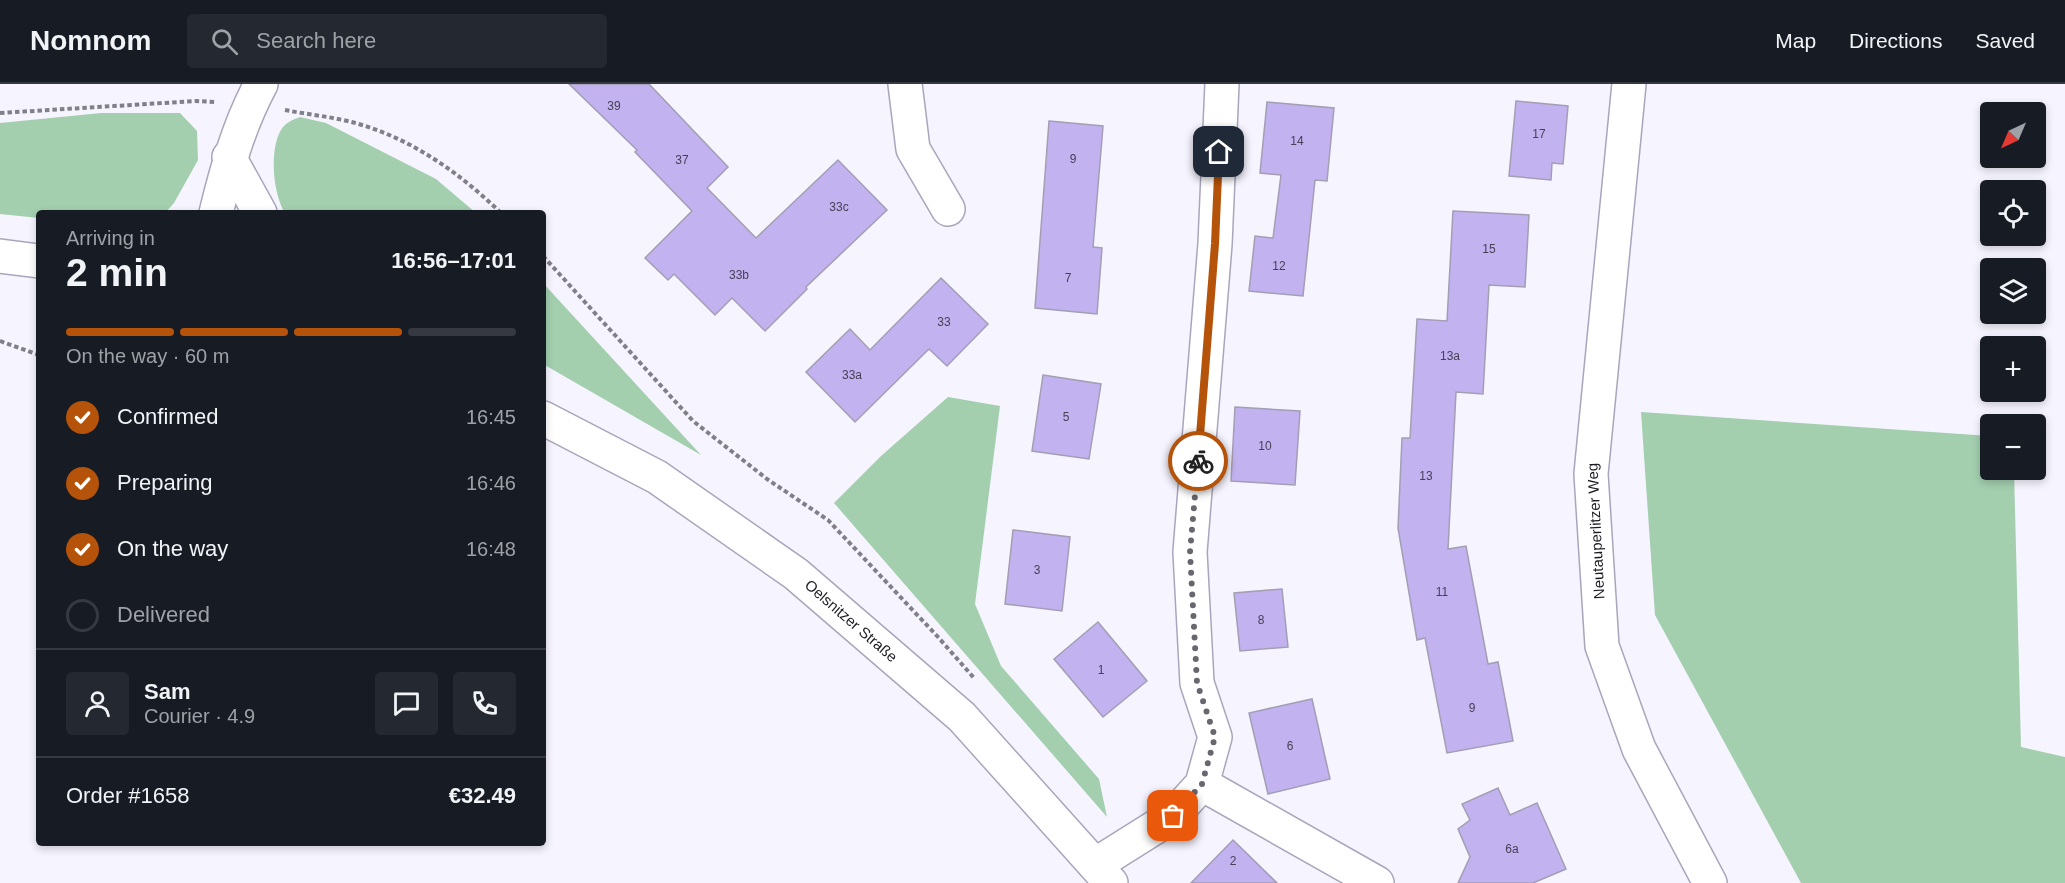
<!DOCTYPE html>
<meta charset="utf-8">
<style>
:root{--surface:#171b24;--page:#242831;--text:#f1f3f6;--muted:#9ea1a6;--line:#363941;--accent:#b45309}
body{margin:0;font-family:Helvetica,sans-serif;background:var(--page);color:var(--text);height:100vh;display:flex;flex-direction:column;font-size:22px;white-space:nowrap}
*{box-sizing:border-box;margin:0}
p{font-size:20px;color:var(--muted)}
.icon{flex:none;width:33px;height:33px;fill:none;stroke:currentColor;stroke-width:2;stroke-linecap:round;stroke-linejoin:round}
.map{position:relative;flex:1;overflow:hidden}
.side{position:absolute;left:36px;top:126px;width:510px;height:636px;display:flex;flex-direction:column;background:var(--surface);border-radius:6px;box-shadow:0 3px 9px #0003}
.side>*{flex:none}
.needle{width:39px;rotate:224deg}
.buttons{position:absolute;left:1980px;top:18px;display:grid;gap:12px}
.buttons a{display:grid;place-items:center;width:66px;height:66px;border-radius:6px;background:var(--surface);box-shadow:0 3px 9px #0003;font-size:30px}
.pin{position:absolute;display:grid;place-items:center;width:51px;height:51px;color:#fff;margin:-26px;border-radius:12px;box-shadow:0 3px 9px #0006}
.courier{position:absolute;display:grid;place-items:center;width:60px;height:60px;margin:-30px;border:4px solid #b45309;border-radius:50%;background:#fff;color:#222;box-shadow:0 2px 8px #0007}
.headline em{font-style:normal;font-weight:700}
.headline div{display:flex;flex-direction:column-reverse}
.headline{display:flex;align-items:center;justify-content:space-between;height:102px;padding:0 30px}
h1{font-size:39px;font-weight:700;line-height:45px}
.bar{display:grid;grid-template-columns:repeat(4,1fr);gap:9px 6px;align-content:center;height:72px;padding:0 30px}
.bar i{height:8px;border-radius:4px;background:var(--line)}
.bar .active{background:var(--accent)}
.bar p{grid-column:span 4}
.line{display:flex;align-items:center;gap:15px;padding:0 30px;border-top:2px solid var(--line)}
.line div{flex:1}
.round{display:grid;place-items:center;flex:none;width:63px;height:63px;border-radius:6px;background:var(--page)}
ol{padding:0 30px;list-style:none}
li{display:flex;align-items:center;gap:18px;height:66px}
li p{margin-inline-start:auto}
li .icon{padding:6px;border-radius:50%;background:var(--accent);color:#fff;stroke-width:4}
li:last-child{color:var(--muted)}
li i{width:33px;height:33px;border:3px solid var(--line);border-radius:50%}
header{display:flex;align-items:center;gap:36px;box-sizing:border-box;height:84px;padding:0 30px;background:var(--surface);border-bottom:2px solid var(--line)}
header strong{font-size:28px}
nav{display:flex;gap:33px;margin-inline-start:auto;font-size:21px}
.search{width:420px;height:54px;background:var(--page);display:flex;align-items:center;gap:15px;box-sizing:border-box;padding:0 21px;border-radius:6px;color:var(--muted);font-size:22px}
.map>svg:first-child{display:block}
.green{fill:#a3cfaf}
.building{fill:#c2b2f0;stroke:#a39eb4;stroke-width:1.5}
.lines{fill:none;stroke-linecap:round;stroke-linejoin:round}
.minor-casing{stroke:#aaa5bc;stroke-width:36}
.major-casing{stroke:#aaa5bc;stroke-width:36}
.path{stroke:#817f88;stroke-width:4;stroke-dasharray:4.5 3;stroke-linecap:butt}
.minor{stroke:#fff;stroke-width:33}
.major{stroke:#fff;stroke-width:33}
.done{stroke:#68666f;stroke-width:6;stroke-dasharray:0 10.8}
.route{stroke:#b45309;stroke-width:8}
.labels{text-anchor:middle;stroke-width:4.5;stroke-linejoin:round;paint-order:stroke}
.number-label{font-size:12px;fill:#464056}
.street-label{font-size:15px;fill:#1c1a22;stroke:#fff}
</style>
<header>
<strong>Nomnom</strong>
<div class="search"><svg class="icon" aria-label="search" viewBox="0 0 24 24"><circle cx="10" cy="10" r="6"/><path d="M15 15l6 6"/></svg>Search here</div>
<nav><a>Map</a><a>Directions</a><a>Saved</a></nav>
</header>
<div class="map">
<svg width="2065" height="799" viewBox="0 0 2065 799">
<rect width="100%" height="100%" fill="#f6f4fe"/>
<g class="green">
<polygon points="101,29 180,29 197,47 198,76 174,119 165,129 39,129 39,134 0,130 0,39"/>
<path d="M300,33l26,6 110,56 40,34h-191c-12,-19 -16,-63 -4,-83 4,-7 11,-10 19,-13z"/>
<polygon points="543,199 701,371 543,280"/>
<polygon points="948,313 1000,322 975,520 1001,582 1099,695 1107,733 834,419 881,372"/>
<polygon points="1641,328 1990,352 1990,386 2014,386 2021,663 2065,673 2065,799 1801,799 1655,531"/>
</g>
<g class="building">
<polygon points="569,0 649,0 728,83 707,104 756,154 838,76 887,126 806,203 807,205 765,247 732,214 715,231 674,190 668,196 645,174 692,127 635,68 637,66"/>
<polygon points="1516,17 1568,22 1563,80 1552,79 1551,96 1509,92"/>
<polygon points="1267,18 1334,24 1327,97 1315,96 1303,212 1249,207 1255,152 1273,154 1281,91 1260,89"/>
<polygon points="1049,37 1103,42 1093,163 1102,164 1097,230 1035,224"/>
<polygon points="1453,127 1529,131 1525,203 1489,201 1483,310 1456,308 1448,465 1466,462 1488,580 1498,578 1513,657 1447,669 1425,554 1417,556 1398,444 1402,354 1410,354 1417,235 1447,237"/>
<polygon points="941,194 988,240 947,282 929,265 855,338 806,288 850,245 870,266"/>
<polygon points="1043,291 1101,300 1089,375 1032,367"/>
<polygon points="1235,323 1300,327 1295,401 1231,397"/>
<polygon points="1013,446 1070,453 1062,527 1005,520"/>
<polygon points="1282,505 1288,563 1240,567 1234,509"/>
<polygon points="1098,538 1147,597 1103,633 1054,575"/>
<polygon points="1312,615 1330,695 1268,710 1249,629"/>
<polygon points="1498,704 1510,731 1537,719 1566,785 1533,799 1458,799 1470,773 1458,745 1470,736 1462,720"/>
<polygon points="1233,756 1277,799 1191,799"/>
</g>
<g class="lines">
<g class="minor-casing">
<g id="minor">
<polyline points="905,0 913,65 948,125"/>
<polyline points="1629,0 1591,390 1602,562 1639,665 1710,799"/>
<polyline points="229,73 260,129"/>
<path d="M216,129c11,-45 23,-88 45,-129"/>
<polyline points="1202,700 1377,799"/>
<polyline points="1095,781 1173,732 1202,700 1215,653 1197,599 1190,468 1215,160 1222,0"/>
</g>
</g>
<g class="major-casing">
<g id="major">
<polyline points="0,172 39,177"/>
<polyline points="543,334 657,393 796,490 962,633 1111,799"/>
</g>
</g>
<g class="path">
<path d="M285,26c25,5 52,7 77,15 53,16 100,50 139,88"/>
<polyline points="0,29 196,17 215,18"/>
<polyline points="543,172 693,337 767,395 828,436 938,553 974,594"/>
<polyline points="0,257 39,271"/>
</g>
<use href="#minor" class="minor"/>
<use href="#major" class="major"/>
</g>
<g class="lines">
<polyline class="done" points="1173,732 1202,700 1215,653 1197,599 1190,468 1198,377"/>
<polyline class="route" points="1198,377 1215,160 1219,68"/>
</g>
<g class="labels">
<g class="number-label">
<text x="614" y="26">39</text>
<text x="1539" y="54">17</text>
<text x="1297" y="61">14</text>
<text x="1073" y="79">9</text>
<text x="682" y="80">37</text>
<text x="839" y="127">33c</text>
<text x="1489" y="169">15</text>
<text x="1279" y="186">12</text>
<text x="739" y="195">33b</text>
<text x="1068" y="198">7</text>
<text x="944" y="242">33</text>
<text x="1450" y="276">13a</text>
<text x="852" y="295">33a</text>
<text x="1066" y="337">5</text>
<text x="1265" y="366">10</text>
<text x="1426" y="396">13</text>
<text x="1037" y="490">3</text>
<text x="1442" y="512">11</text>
<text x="1261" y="540">8</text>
<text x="1101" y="590">1</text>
<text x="1472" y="628">9</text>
<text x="1290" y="666">6</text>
<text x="1512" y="769">6a</text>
<text x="1233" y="781">2</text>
</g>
<g class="street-label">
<text transform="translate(1596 447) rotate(-93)" y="5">Neutauperlitzer Weg</text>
<text transform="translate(851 537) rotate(41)" y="5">Oelsnitzer Straße</text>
</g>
</g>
</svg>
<div class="buttons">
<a><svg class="needle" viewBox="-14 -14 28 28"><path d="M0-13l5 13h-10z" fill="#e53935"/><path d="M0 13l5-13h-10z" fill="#9ea1a6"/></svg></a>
<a><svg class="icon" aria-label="locate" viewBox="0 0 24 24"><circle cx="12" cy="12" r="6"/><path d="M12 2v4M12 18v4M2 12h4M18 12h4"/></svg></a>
<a><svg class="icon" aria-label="layers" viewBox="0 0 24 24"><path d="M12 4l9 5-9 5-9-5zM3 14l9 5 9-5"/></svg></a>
<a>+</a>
<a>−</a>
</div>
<div class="pin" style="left:1173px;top:732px;background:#ea580c"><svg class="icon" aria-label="bag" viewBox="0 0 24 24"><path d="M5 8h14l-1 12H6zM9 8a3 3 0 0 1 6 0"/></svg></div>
<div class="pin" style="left:1219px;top:68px;background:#1f2937"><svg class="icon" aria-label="home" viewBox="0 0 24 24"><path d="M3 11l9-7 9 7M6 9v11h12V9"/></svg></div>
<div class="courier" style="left:1198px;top:377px"><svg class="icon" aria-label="bike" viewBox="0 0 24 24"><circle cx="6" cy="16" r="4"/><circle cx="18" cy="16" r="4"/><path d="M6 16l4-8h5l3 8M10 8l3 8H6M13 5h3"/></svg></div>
<section class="side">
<div class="headline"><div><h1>2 min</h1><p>Arriving in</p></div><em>16:56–17:01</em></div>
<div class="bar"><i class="active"></i><i class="active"></i><i class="active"></i><i></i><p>On the way · 60 m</p></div>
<ol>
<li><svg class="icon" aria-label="check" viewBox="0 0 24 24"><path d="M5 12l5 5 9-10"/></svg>Confirmed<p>16:45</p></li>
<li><svg class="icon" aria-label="check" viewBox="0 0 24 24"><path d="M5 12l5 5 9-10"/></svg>Preparing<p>16:46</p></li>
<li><svg class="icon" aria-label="check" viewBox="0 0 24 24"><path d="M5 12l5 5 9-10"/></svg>On the way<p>16:48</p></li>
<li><i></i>Delivered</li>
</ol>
<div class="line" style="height:108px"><a class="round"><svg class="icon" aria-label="person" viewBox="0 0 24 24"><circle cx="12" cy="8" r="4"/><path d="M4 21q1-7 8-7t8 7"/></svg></a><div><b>Sam</b><p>Courier · 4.9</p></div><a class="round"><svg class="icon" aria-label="chat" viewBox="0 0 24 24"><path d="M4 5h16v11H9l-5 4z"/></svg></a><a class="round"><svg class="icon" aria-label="phone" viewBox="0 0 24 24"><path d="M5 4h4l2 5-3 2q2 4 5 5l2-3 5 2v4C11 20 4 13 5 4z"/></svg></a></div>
<div class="line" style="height:78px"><div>Order #1658</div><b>€32.49</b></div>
</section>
</div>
